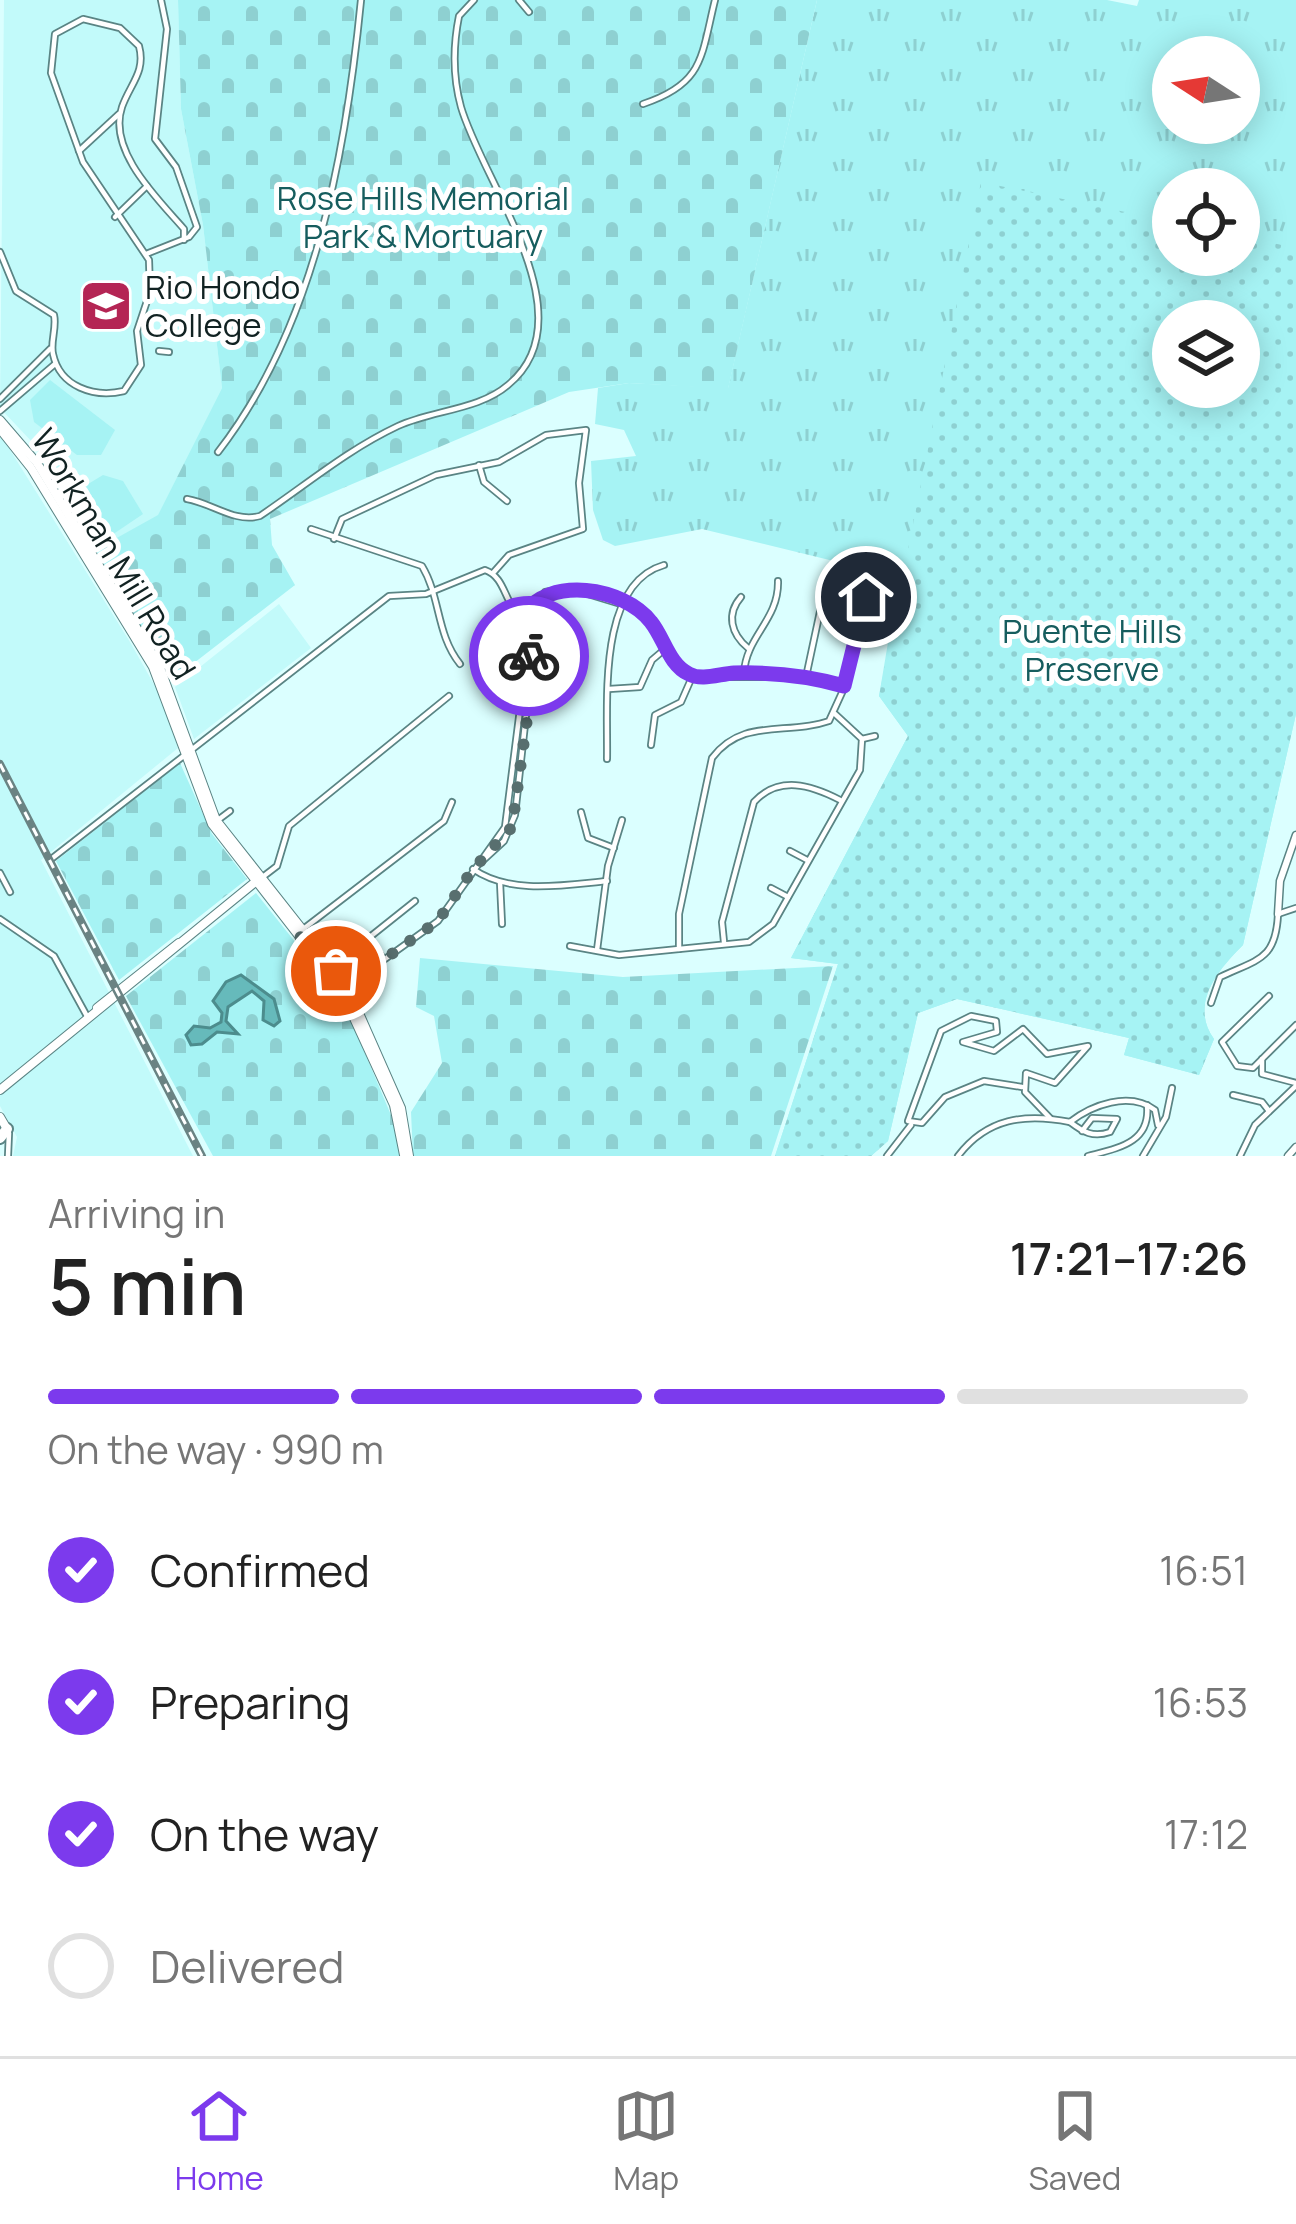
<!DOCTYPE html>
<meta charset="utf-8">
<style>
:root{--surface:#fff;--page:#f2f2f2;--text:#222;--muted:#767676;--line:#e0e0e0;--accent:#7c3aed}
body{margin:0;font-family:Manrope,sans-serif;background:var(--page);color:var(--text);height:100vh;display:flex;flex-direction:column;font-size:45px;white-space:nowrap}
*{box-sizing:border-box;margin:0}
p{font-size:39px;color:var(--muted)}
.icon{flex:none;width:66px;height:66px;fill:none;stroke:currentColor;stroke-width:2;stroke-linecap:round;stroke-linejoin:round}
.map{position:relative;height:1156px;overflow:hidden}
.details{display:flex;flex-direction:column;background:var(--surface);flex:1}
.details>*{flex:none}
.needle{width:78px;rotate:282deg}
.tools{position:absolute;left:1152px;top:36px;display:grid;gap:24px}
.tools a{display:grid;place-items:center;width:108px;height:108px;border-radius:50%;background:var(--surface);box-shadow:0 6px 30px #0003;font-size:60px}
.pin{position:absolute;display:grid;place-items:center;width:102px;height:102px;color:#fff;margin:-51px;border:6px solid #fff;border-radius:50%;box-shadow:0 3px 12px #0007}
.courier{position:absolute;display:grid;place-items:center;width:120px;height:120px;margin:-60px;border:9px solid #7c3aed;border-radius:50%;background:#fff;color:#222;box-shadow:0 3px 15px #0007}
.overview em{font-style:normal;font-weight:600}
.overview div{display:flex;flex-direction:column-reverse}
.overview{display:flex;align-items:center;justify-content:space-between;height:204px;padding:0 48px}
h1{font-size:78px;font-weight:600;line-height:90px}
.bar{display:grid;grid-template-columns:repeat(4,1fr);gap:18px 12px;align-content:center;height:144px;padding:0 48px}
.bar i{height:15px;border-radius:9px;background:var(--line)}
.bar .on{background:var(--accent)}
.bar p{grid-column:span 4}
ol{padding:0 48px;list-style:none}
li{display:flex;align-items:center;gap:36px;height:132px}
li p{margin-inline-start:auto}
li .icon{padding:12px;border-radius:50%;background:var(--accent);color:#fff;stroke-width:4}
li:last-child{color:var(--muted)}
li i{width:66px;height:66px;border:6px solid var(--line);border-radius:50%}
.tab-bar{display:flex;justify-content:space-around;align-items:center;height:168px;border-top:3px solid var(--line);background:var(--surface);font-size:33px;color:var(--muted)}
.tab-bar a{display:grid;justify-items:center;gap:6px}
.tab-bar .on{color:var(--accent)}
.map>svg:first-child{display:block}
.built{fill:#c2fafa}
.grass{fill:url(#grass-tufts);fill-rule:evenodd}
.cemetery{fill:url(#cemetery-stones)}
.park{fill:url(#park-dots);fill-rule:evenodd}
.pitch{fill:#a6f3f4}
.water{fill:#66babb;stroke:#4c8c8d;stroke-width:3}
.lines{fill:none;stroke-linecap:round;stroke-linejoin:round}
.minor-casing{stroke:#5a8484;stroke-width:8}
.tertiary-casing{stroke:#5a8484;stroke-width:9}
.secondary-casing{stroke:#5a8484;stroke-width:10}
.motorway-casing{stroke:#5a8484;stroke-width:14}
.minor{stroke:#fff;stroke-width:4.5}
.tertiary{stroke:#fff;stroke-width:6}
.secondary{stroke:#fff;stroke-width:8}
.motorway{stroke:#fff;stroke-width:10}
.rail-casing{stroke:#6a8383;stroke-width:8}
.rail{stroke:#fff;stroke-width:3;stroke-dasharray:9;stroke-linecap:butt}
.done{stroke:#586f6f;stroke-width:12;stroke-dasharray:0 21.6}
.route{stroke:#7c3aed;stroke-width:15}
.labels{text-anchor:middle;stroke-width:10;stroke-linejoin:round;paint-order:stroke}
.park-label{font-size:33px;fill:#165d5e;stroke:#fff}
.poi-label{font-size:33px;fill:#122;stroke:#fff;text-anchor:start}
.street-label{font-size:33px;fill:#122;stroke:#fff}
</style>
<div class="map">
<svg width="1296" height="1156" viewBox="0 0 1296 1156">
<defs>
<pattern id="grass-tufts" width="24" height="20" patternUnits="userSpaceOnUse" patternTransform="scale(3)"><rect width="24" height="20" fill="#a6f3f4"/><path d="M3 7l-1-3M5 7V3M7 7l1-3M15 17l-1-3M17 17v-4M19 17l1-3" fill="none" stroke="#8ed0d1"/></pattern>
<pattern id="cemetery-stones" width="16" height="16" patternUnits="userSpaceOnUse" patternTransform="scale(3)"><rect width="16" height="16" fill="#a6f3f4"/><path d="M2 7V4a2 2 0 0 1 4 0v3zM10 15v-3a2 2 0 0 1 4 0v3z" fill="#8ed0d1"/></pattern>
<pattern id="park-dots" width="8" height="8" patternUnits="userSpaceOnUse" patternTransform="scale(3)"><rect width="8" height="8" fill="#a6f3f4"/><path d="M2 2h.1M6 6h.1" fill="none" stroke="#8ed0d1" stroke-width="1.8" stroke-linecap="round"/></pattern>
</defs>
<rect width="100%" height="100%" fill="#dbffff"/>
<g class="built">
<polygon points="4,0 178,0 181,109 203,225 222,388 158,516 95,550 35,445 0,408"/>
<polygon points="0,434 130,642 165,704 178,748 41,860 193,1156 13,1156 17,1137 0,1106"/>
<polygon points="279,604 311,648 194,739 175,687"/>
</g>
<path class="grass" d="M817,0h290l30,6 2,-6h157v714l-53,231c-25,25 -54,59 -29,94l-15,36 -75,-20 5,-17 -172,-39 -39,14 -30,128 -17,15h-96l63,-192 -47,-6 117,-222 -29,-40 20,-119 -197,-48 -87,17 -12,-6 -10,-30 -2,-49 45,-5 -12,-26 -29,-6 3,-36 31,-5 99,5zM1173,57h66v66h-66zM1173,189h66v66h-66zM1173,321h66v66h-66z"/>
<g class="cemetery">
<polygon points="178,0 817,0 728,389 629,383 569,392 270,519 272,545 295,585 172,680 95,550 158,515 222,388 203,225 181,109"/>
<polygon points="180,763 212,834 247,879 119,980 56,861"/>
<polygon points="256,893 344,1003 396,1127 400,1156 213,1156 126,996"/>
<polygon points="420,958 623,977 833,966 771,1156 413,1156 411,1112 442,1063 434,1016 416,1007"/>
</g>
<path class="park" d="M981,182l192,40v33h66v-19l57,12v466l-53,231c-25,25 -54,59 -29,94l-15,36 -75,-20 5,-17 -172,-39 -39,14 -30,128 -17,15h-96l63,-192 -47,-6 117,-222 -29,-40zM1173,321h66v66h-66z"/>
<g class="pitch">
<polygon points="50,380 115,430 101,455 77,455 34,422 30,400"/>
<polygon points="103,475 123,481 143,514 100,543 70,495"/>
</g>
<polygon class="water" points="241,975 274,999 280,1021 274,1026 263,1020 264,1001 252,991 228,1007 226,1021 238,1034 217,1032 202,1044 191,1045 186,1035 194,1026 210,1028 221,1022 222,1013 213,1001 226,982"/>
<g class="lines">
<g class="minor-casing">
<g id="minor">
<polyline points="519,0 529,12"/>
<path d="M643,104c61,-20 58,-47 72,-104"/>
<polyline points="79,151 119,114"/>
<polyline points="115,217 147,186"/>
<path d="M0,252l16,39 38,24c3,13 -4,27 -1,39 7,33 41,44 71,37l17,-26 -4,-34 13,-39 -1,-32 -66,-98 -32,-89 4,-39 28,-15 37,9 19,18c7,26 -9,38 -17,61 -15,44 37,93 62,122v11"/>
<polyline points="146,254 189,237 197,227 176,167 155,139 167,29 161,0"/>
<polyline points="159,351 169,352"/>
<polyline points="0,399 50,349"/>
<polyline points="0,411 55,364"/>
<path d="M218,452c97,-125 128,-299 143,-452"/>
<polyline points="479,465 484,482 507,501"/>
<path d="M187,499c25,4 47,24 73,17 46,-31 87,-66 138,-90 35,-16 81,-16 110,-41 82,-67 -25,-202 -47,-278 -8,-29 -8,-61 -2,-91l15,-16"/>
<path d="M311,529l111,37c19,32 14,68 38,98"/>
<polyline points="334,539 342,519 436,475 499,462 546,435 586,430 579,483 583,529 509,555 493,573"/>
<path d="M741,597c-15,17 -10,37 7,51"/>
<path d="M744,673c2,-37 35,-53 34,-92"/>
<polyline points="806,677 825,588"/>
<polyline points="609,689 640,687 652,660 665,649"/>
<polyline points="862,739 875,736"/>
<polyline points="651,745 655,715 681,702 692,677"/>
<path d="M607,759c1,-57 -10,-175 57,-194"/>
<polyline points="581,812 588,838 614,848"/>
<polyline points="218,820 230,811"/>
<polyline points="790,851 807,860"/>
<path d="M50,860l339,-264 37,-2 59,-24c22,8 18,34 37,46"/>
<polyline points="479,864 504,841 515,815 531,670 522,616"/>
<path d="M473,869c37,26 91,16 134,12"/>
<polyline points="0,873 10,892"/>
<polyline points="260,879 277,866 289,826 449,696"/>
<polyline points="500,882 502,924"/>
<polyline points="771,888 788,897"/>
<polyline points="0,919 54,956 88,1018"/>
<polyline points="302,930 444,821 452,802"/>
<polyline points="367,938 382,957"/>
<path d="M724,942l-2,-20 32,-120c25,-27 57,-17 86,-2"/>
<polyline points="570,946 619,955 749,942 773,924 860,770 862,739 835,714"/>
<path d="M679,949v-35l33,-156c31,-41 74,-22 117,-37l16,-35 21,-89"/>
<polyline points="597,950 608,866 622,820"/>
<polyline points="341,960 415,901"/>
<polyline points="346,987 438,921 505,827 525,670 518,627 545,592 568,588 637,609 653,623 675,662 692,677 806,677 845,686"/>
<polyline points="1269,996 1222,1042 1237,1066 1253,1068 1296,1025"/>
<path d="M1211,1003l9,-26c38,-18 56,-17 58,-63l18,-6"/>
<polyline points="1262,1059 1262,1074 1296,1083"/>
<polyline points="1022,1087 984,1081 945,1097 922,1123 908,1121 941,1031 971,1016 996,1021 997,1032 963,1042 994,1051 1023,1029 1047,1054 1088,1046 1055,1083 1026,1073 1025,1092 1050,1118"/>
<polyline points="1233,1095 1262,1102 1269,1111"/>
<path d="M1070,1122c13,10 23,16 40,10l7,-13 -25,-1 -10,13"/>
<polyline points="8,1156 9,1133"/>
<polyline points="887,1156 911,1125"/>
<path d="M958,1156c29,-38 67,-43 112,-34 22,-17 59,-31 85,-12l3,15"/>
<path d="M1088,1156c30,-8 63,-13 59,-51"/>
<polyline points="1143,1156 1166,1117 1172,1088"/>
<polyline points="1240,1156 1255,1125 1296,1086"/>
</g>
</g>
<g class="tertiary-casing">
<g id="tertiary">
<polyline points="1278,914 1280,881 1296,835"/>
<polyline points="1288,1156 1296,1147"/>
</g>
</g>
<g class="secondary-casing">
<g id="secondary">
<polyline points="0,420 37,463 159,665 216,820 347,986 401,1108 409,1156"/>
<polyline points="0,429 31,468 153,667 212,824 341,990 394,1105 404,1155"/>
<polyline points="97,1008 179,943"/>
<polyline points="0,1090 259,879"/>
<polyline points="0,1117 7,1129"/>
</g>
</g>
<g class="motorway-casing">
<polyline id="motorway" points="0,1138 7,1129"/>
</g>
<use href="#minor" class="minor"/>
<use href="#tertiary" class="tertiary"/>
<use href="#secondary" class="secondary"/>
<use href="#motorway" class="motorway"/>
<g class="rail-casing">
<polyline id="rail" points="0,764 202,1156"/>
</g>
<use href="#rail" class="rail"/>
</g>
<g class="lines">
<polyline class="done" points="336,971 304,929 298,934 341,990 438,921 473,869 512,827 529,705 529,656"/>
<path class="route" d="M529,656l-7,-40c26,-41 102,-29 129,6 13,16 18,43 38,52 13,7 30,0 45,-1 37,-1 76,3 110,13l22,-89"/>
</g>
<defs>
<g id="university-square" transform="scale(2.7)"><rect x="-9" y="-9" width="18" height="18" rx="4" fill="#b42554" stroke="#fff"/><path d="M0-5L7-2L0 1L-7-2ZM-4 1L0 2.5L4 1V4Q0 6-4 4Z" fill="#fff"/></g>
</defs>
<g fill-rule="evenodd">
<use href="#university-square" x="106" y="306"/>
</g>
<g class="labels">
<g class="park-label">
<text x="423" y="210">Rose Hills Memorial<tspan x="423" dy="38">Park &amp; Mortuary</tspan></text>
<text x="1092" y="643">Puente Hills<tspan x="1092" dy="38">Preserve</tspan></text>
</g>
<g class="poi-label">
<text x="145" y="299">Rio Hondo<tspan x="145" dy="38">College</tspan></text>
</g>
<g class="street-label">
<text transform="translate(114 554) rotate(59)" y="12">Workman Mill Road</text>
</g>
</g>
</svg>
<div class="tools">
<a><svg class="needle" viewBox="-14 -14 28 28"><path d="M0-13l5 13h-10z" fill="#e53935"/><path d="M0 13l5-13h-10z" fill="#767676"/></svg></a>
<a><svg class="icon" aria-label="locate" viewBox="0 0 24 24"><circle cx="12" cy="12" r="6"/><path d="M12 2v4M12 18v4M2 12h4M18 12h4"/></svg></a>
<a><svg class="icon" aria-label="layers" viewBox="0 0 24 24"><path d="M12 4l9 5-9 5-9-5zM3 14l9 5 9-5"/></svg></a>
</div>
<div class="pin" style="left:336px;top:971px;background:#ea580c"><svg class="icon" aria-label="bag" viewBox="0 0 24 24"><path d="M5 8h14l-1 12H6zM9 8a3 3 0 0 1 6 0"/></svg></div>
<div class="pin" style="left:866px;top:597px;background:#1f2937"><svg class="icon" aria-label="home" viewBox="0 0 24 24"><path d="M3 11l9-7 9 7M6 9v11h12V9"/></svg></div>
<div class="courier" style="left:529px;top:656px"><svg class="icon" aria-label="bike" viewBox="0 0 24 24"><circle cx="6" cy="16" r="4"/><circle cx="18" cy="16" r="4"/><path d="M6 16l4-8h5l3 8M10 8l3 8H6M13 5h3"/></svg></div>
</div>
<section class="details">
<div class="overview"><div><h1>5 min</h1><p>Arriving in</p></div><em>17:21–17:26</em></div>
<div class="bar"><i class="on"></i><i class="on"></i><i class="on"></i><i></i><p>On the way · 990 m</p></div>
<ol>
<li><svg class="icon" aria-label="check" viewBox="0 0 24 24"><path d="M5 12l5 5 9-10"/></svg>Confirmed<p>16:51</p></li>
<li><svg class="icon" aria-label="check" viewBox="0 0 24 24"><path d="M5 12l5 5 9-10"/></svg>Preparing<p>16:53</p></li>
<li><svg class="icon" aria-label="check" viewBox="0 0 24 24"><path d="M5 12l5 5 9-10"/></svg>On the way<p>17:12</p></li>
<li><i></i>Delivered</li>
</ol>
</section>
<nav class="tab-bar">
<a class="on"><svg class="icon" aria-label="home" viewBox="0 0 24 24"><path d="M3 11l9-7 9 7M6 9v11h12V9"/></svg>Home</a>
<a><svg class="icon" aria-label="map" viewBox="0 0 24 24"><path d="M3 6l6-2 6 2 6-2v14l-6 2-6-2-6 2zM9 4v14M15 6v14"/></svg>Map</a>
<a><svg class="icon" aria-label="saved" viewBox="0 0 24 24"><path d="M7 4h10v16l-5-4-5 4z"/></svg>Saved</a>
</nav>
